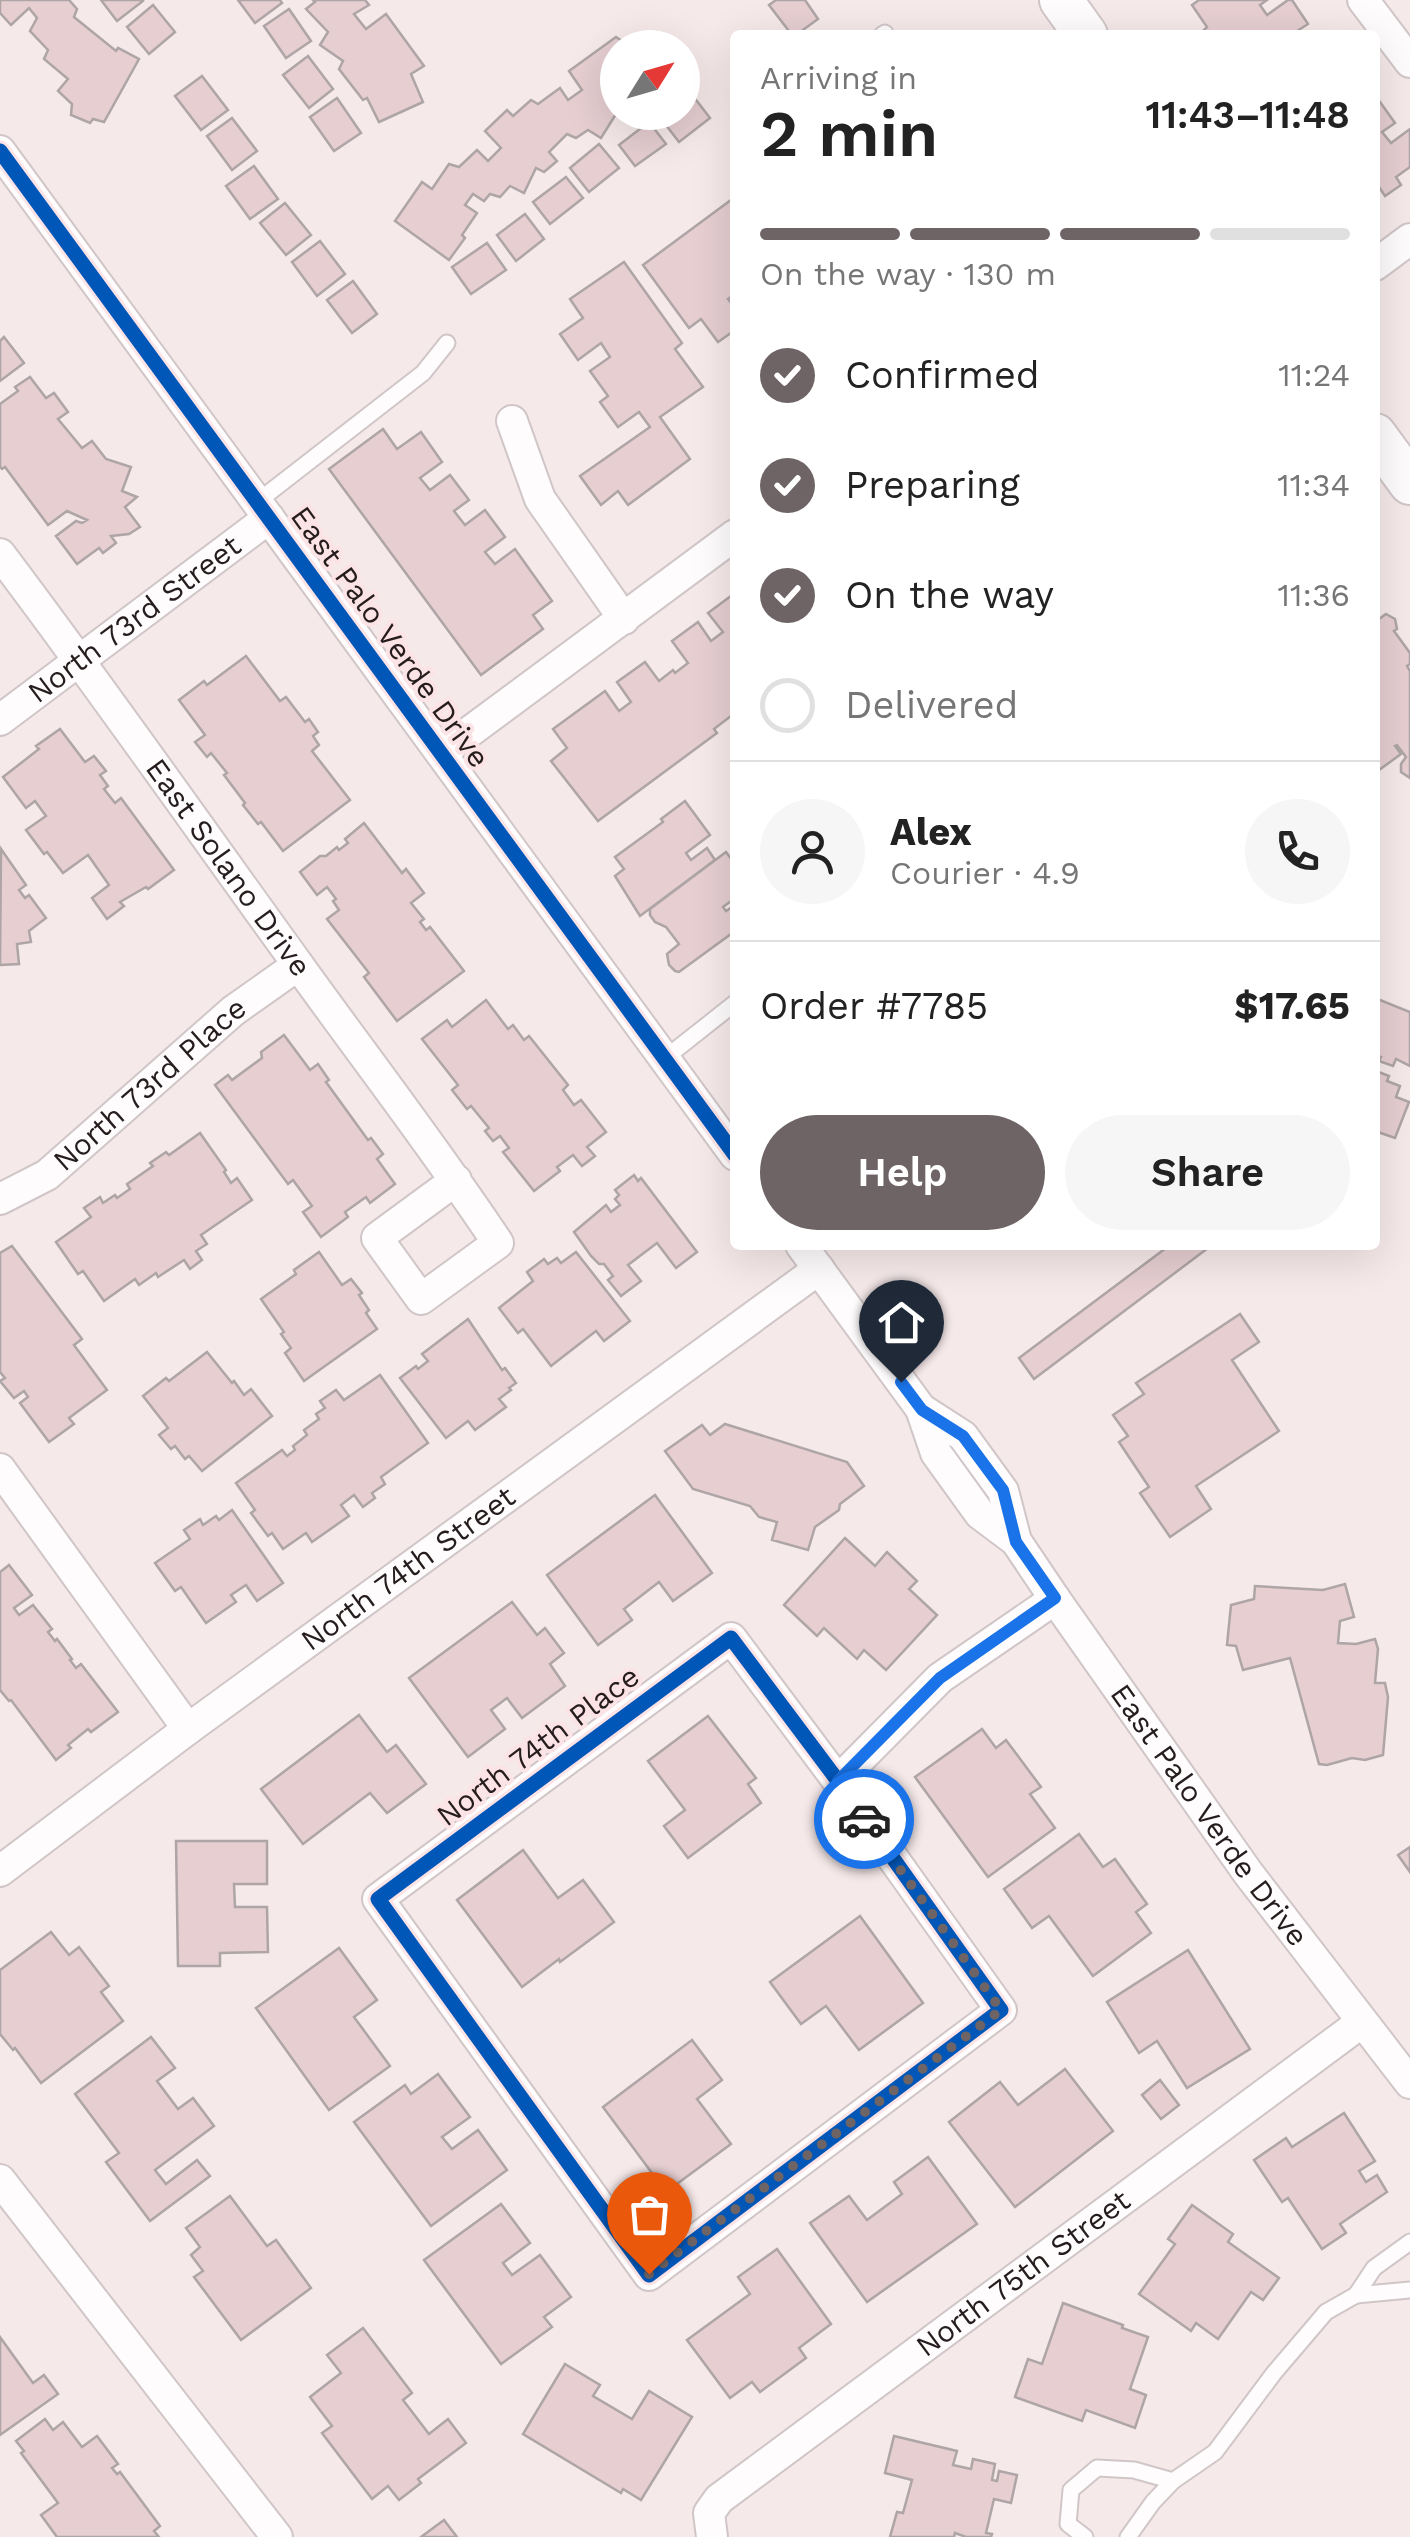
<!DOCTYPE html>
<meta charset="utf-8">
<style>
:root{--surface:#fff;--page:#f6f6f6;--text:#222;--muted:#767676;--line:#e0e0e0;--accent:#6e6465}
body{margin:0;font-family:"Work Sans",sans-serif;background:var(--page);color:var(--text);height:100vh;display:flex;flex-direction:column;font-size:38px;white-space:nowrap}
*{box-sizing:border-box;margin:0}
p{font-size:32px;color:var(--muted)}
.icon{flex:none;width:55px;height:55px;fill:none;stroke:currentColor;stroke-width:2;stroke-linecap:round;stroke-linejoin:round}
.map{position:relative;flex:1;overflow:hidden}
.panel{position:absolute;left:730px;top:30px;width:650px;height:1220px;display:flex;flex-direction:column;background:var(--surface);border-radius:10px;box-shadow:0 10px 40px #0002}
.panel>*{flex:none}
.needle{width:65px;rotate:53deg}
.fabs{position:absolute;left:600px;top:30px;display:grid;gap:20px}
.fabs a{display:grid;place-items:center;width:100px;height:100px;border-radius:50%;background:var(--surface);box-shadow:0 10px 40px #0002;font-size:50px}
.pin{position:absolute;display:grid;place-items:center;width:85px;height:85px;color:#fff;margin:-102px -42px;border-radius:50% 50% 50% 0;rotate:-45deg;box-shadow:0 0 10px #0007}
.pin .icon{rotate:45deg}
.courier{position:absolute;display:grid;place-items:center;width:100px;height:100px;margin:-50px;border:8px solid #1a73e8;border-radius:50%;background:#fff;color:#222;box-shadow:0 2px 12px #0007}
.overview em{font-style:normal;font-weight:600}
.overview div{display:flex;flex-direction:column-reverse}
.overview{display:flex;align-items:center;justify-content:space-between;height:170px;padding:0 30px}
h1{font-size:65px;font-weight:600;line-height:75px}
.bar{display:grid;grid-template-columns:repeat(4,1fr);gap:15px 10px;align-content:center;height:120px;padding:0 30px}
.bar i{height:12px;border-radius:8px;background:var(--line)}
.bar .on{background:var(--accent)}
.bar p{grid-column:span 4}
.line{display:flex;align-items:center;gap:25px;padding:0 30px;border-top:2px solid var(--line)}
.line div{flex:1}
.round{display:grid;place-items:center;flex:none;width:105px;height:105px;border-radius:52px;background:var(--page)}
ol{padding:0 30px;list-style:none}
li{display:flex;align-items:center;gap:30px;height:110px}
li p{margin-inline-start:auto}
li .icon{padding:10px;border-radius:50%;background:var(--accent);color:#fff;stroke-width:4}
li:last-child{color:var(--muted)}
li i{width:55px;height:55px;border:5px solid var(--line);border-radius:50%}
.cta{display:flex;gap:20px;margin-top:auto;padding:20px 30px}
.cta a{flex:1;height:115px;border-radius:60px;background:var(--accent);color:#fff;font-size:40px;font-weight:600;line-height:115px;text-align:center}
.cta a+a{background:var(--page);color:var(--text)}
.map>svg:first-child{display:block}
.building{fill:#e6ced1;stroke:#aea5a6;stroke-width:2.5}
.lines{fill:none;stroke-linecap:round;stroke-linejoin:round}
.lane-casing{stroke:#d0c6c8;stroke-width:19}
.street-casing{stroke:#d0c6c8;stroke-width:34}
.secondary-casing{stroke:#d0c6c8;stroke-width:46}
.lane{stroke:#fefcfc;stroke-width:15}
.street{stroke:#fefcfc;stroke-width:30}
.secondary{stroke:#fefcfc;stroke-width:42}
.cycleway-casing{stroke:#fce3e6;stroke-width:21}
.cycleway{stroke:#0057b8;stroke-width:15}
.done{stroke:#6e6465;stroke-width:10;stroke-dasharray:0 18}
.route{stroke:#1a73e8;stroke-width:12}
.labels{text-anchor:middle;stroke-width:8;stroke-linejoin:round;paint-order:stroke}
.street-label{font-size:30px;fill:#251c1d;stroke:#fce3e6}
</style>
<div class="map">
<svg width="1410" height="2537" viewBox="0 0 1410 2537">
<rect width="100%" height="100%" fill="#f6e9ea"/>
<g class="building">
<polygon points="0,0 69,0 77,9 74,17 116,51 118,48 139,59 104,122 93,119 90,123 71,115 72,104 58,91 68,79 44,59 48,50 30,31 37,18 29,8 11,25 0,13"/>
<polygon points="101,0 142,0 143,1 117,21"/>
<polygon points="238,0 280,0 282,3 255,23"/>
<polygon points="313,0 365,0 369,5 354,14 366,29 386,14 424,66 411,74 423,102 379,122 367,98 363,100 339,69 343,61 320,45 328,32 306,9 315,2"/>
<polygon points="776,0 805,0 818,19 796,35 792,35 769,5"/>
<polygon points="1199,0 1267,0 1260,5 1267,15 1288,0 1292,0 1308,24 1291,35 1207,35 1204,30 1207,27 1192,5"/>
<polygon points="153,5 175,32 149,54 127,27"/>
<polygon points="289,9 311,41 286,58 264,26"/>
<polygon points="656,32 664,48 618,48 618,112 636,112 624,119 616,114 601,138 588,130 576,138 567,134 549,152 557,161 544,172 536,168 524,193 510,186 500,197 490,194 484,201 473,194 465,205 477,213 462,235 465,238 449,260 395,221 422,182 432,189 449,164 459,167 477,150 488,161 501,148 485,131 507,110 513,116 531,100 538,104 560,88 568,100 582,90 569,71 616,37 631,47"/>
<polygon points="308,56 333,89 309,108 283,75"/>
<polygon points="202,76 228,110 201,130 175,96"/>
<polygon points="690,92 710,118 679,142 659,116 664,112 682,112 682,98"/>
<polygon points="1375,95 1395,123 1382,132 1391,143 1410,129 1410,167 1396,177 1401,185 1385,196 1377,184 1375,185"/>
<polygon points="337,98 361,133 334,151 310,117"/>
<polygon points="232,118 257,151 232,170 207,136"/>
<polygon points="649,122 666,144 635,166 619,145"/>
<polygon points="599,144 619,168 589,192 570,168"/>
<polygon points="254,166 278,199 250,219 226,186"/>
<polygon points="566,177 583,198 550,224 533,202"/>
<polygon points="735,197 735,294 728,299 735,308 735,330 718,342 701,319 689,328 643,265"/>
<polygon points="285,203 311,235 286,255 260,223"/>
<polygon points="525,214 544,239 516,261 497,235"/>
<polygon points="320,241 345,274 317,296 292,262"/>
<polygon points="487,243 506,270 471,294 452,267"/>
<polygon points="624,262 682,343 675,349 703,387 660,417 690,459 628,505 618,491 601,505 580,476 650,427 639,412 618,427 600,402 608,396 590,371 610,357 601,343 578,360 560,334 583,318 570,299"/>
<polygon points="353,281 377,314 352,333 327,300"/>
<polygon points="4,337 24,363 0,381 0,341"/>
<polygon points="30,377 46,398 54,393 68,412 58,419 82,448 92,441 106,459 131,467 122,491 137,497 125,507 140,527 129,534 111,536 116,543 103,553 99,548 77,564 56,536 76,521 82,523 87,520 67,511 48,525 5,467 2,469 0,467 0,404 18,391 15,387"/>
<polygon points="383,429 397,449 421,432 442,462 420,478 430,490 450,475 469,500 454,511 465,525 485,510 505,537 485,552 495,564 515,549 552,601 533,615 543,629 481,675 329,469"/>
<polygon points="735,593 735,713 714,729 717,733 598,821 551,761 567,748 553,729 605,691 619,711 631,702 617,682 645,662 659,681 673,670 675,673 688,663 672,641 698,622 711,641 723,632 708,613"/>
<polygon points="1386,614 1395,619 1397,629 1394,631 1410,653 1410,664 1407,666 1410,671 1410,778 1401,772 1401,764 1406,757 1397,745 1395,746 1401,754 1375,773 1375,622"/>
<polygon points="246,656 280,701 286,697 305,722 309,719 318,732 313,736 319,745 312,751 350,800 283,851 261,822 258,824 243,805 245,803 224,775 227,773 211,753 207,757 195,742 205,735 179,700 204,681 207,685"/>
<polygon points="60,729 85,762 94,756 106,771 100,775 108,786 104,789 115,803 121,798 174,870 148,889 146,887 120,902 124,906 107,919 92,898 109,885 88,855 63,873 47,852 44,854 26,830 46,816 35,801 26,808 3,777 39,749 36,746"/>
<polygon points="685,801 710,835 686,853 691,860 707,848 715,860 640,916 615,876 624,869 615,857 663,822 661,819"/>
<polygon points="364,823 402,873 406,869 424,893 411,903 424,919 420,922 426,930 430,927 464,971 397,1021 364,977 369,973 327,919 339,910 333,901 336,899 327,887 317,895 300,872 320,856 326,856 337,847 339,850 348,843 345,839"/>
<polygon points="1,849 26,885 19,890 25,898 29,895 46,918 29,931 31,942 17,944 19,964 0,965"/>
<polygon points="726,852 735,864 735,898 723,907 726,911 735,905 735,931 679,972 675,971 669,965 667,954 679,944 666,927 655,922 650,915 650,909"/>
<polygon points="1375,998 1410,1012 1410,1066 1396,1059 1393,1066 1379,1061 1381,1057 1375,1055 1375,1046 1378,1037 1375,1036"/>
<polygon points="486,1000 508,1029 513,1025 524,1040 529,1036 568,1085 563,1090 574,1105 581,1100 606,1132 587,1147 595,1156 582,1166 573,1155 557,1167 560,1171 534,1191 503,1152 509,1148 500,1136 493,1141 485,1131 489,1128 471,1106 467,1109 452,1090 458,1085 422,1039 447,1020 452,1027"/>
<polygon points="284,1035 310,1070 318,1064 329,1080 326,1082 368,1140 371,1138 383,1154 377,1159 395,1184 370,1203 366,1197 345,1212 348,1217 321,1237 303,1212 312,1206 293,1180 288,1184 215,1085 228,1075 232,1080 262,1058 261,1052"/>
<polygon points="1376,1071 1389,1076 1387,1081 1400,1086 1396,1097 1409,1102 1395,1138 1375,1131"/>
<polygon points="200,1133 226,1170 224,1172 231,1183 237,1178 252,1200 201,1235 207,1244 196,1251 202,1260 190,1269 184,1260 158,1277 156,1273 139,1285 135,1279 104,1301 83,1271 78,1274 56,1242 91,1217 84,1208 100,1197 103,1203 115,1195 117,1198 130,1189 127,1184 153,1166 150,1163 166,1152 169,1155"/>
<polygon points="634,1175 638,1181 641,1178 697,1252 676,1268 657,1243 628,1265 641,1281 621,1296 608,1280 613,1276 604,1264 599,1264 591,1256 574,1232 606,1205 611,1212 620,1205 615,1199 619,1195 615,1190"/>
<polygon points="1170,1245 1212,1245 1034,1379 1019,1358"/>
<polygon points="12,1246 82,1339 74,1345 107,1390 69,1418 74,1424 49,1442 20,1403 28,1397 24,1391 14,1398 0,1381 5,1378 0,1372 0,1253"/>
<polygon points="319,1252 342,1285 351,1279 362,1293 359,1295 369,1310 366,1313 377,1329 304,1381 285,1353 291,1348 281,1334 284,1332 261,1299 296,1274 294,1270"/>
<polygon points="576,1252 630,1321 604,1341 596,1331 551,1366 523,1329 518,1333 499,1308 533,1281 527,1272 544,1259 548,1264 557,1258 561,1263"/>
<polygon points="1240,1314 1259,1342 1232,1360 1279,1431 1196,1486 1211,1509 1170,1537 1140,1493 1149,1487 1119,1442 1128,1436 1113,1415 1144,1394 1136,1383"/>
<polygon points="468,1319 502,1370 505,1368 516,1383 509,1388 511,1390 499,1399 506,1407 475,1430 468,1421 446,1438 400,1378 416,1366 418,1369 428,1361 422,1354"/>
<polygon points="207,1352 232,1383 234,1381 244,1395 251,1389 272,1416 202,1471 189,1456 185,1459 175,1446 171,1449 159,1435 168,1428 143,1396 166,1378 169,1381"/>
<polygon points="380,1375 428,1443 381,1477 385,1484 372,1493 375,1498 363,1507 354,1495 341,1505 349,1516 312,1542 306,1533 283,1549 272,1533 268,1536 251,1513 255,1510 236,1483 282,1450 287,1456 295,1450 293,1446 307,1435 304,1430 319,1419 316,1414 325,1408 320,1401 336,1390 344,1400"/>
<polygon points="725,1424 847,1462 864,1486 840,1504 839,1510 815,1527 808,1550 772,1540 777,1522 759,1517 750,1506 693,1489 665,1451 702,1425 710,1435"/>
<polygon points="655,1495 712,1573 673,1601 659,1582 624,1609 632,1620 598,1645 547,1575"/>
<polygon points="232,1510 283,1583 257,1601 246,1585 231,1595 236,1602 206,1623 181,1587 175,1591 155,1563 190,1539 184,1530 200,1519 203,1525 216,1516 219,1520"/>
<polygon points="845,1538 875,1566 887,1552 917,1581 909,1589 937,1615 886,1670 864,1650 857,1659 824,1628 817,1636 784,1605"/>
<polygon points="9,1565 32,1595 14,1608 19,1615 33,1605 52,1629 48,1632 55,1641 57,1639 72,1659 70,1660 76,1668 81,1664 118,1712 91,1732 88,1729 68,1745 71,1748 56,1760 11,1700 9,1701 0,1690 0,1572"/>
<polygon points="1345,1584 1354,1617 1340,1621 1338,1643 1356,1644 1375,1639 1378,1649 1375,1683 1385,1683 1388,1697 1383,1755 1365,1760 1352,1758 1327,1765 1319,1764 1290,1658 1243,1670 1236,1646 1227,1645 1231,1605 1254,1599 1255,1586 1323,1590"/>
<polygon points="512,1602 537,1635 545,1628 564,1653 550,1664 565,1686 522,1718 507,1698 491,1710 505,1729 468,1757 409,1678"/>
<polygon points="359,1715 387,1752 396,1745 426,1784 387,1813 370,1793 303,1844 261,1789"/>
<polygon points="708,1716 756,1778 748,1784 761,1803 688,1858 664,1826 685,1810 648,1761"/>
<polygon points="982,1729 996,1748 1006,1740 1041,1787 1030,1794 1055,1828 988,1877 915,1777"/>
<polygon points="1079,1834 1103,1867 1115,1859 1147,1904 1136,1912 1151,1933 1093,1976 1049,1916 1032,1928 1004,1889"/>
<polygon points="176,1841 267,1841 267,1884 234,1884 235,1907 267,1907 268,1952 220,1953 220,1966 178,1966"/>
<polygon points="1410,1847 1410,1872 1398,1855"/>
<polygon points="523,1850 558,1898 583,1880 614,1922 560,1962 559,1959 522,1987 457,1900"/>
<polygon points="860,1916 923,2003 859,2050 826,2006 801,2024 770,1982"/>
<polygon points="51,1932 69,1955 79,1947 109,1986 101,1992 123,2021 41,2083 15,2048 13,2050 0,2034 0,1970"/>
<polygon points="339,1948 377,2000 354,2017 390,2066 329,2110 256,2008"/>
<polygon points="1188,1950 1250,2049 1187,2088 1157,2041 1139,2053 1107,2002"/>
<polygon points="151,2037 175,2068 157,2081 178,2109 193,2098 214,2126 155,2170 166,2184 197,2160 210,2176 150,2221 106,2162 119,2153 75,2094"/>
<polygon points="692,2040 722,2080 697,2099 731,2144 666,2192 603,2107"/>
<polygon points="1065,2069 1113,2131 1015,2207 949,2122 1000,2082 1018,2105"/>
<polygon points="438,2074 470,2117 442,2137 452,2149 478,2130 507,2170 431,2226 354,2122 405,2085 411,2094"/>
<polygon points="1160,2080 1179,2105 1161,2119 1142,2095"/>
<polygon points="1344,2113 1375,2161 1359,2171 1366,2182 1377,2175 1387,2192 1340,2224 1346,2233 1322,2249 1288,2198 1282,2202 1254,2160 1286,2138 1292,2147"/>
<polygon points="928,2157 977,2224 867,2302 810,2223 849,2196 867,2220 902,2194 894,2182"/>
<polygon points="230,2196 267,2246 276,2240 311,2288 241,2340 194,2277 203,2271 191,2255 200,2247 186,2228"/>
<polygon points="501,2204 530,2243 503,2263 512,2275 540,2255 571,2297 544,2317 552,2327 501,2364 424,2260"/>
<polygon points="1192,2205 1233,2234 1228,2242 1279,2278 1263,2300 1251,2292 1218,2339 1196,2323 1191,2331 1139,2294 1175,2244 1168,2239"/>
<polygon points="777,2249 831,2324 799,2348 806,2358 760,2392 752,2382 730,2398 687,2340 750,2294 738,2277"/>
<polygon points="1063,2303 1123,2325 1122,2328 1148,2337 1130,2389 1146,2395 1135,2428 1086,2410 1082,2421 1015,2397 1028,2359 1042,2364"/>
<polygon points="363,2328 412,2393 403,2400 429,2434 448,2419 466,2443 418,2479 421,2483 399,2500 388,2486 372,2499 322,2433 332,2426 310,2397 341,2373 327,2355"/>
<polygon points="0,2337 33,2383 44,2375 58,2394 0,2435"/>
<polygon points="565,2364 600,2385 593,2396 632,2419 649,2391 692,2417 641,2500 623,2489 621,2493 523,2434"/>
<polygon points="45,2419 53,2430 63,2422 82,2447 97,2436 118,2464 112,2468 117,2474 120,2472 160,2526 154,2531 159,2537 57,2537 41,2515 58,2503 21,2453 24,2451 16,2441"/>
<polygon points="894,2436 957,2451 953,2465 971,2469 973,2459 995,2464 992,2480 997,2481 999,2471 1017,2475 1011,2503 994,2499 986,2533 992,2534 991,2537 966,2537 955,2533 954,2537 890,2537 897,2512 903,2513 912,2480 885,2473"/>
<polygon points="444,2520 457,2537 421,2537"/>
</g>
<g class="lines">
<g class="lane-casing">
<g id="lane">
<polyline points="882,35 885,33"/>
<polyline points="257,502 423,373 447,343"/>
<polyline points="664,1059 735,1003"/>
<polyline points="1410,2242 1374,2268 1356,2295 1410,2290"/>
<polyline points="1085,2537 1068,2524 1071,2490 1097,2468 1134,2470 1173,2481"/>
<polyline points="1128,2537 1153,2502 1173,2481 1215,2452 1274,2373 1326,2312 1356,2295"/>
</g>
</g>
<g class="street-casing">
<g id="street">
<polyline points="1363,0 1410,62"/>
<polyline points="0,151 735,1155"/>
<polyline points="1375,265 1410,239"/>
<polyline points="512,421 540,499 624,619"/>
<path id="s1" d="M0,554c102,135 199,274 299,412 66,92 136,182 199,277l-77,56 -44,-61 79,-58"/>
<path id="s2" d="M0,720l269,-202"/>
<polyline points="441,753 735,535"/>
<path id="s3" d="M0,1199l47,-24 186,-164 65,-46"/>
<polyline points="801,1245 921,1409 936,1453 980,1514 1016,1541"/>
<path id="s4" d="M921,1409l42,27 40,55 13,50 39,58 193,274 162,210"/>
<polyline points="0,1469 188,1729"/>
<polygon points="731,1638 838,1781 1001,2010 649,2275 378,1899"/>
<polyline points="838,1781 940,1678 1055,1599"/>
<path id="s5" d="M0,1871l188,-142 631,-460"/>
<polyline points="0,2180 277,2537"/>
<path id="s6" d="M712,2537l-3,-24 10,-14 643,-477"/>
</g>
</g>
<g class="secondary-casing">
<g id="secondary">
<polyline points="1061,0 1086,35"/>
<polyline points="1375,435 1410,483"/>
</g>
</g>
<use href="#lane" class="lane"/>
<use href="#street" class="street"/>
<use href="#secondary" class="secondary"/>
<g class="cycleway-casing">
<g id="cycleway">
<polyline points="0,151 735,1155"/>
<polygon points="731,1638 838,1781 1001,2010 649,2275 378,1899"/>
</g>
</g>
<use href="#cycleway" class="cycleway"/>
</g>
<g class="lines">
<polyline class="done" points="649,2274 1001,2010 864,1819"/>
<polyline class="route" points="864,1819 838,1781 940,1678 1055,1598 1016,1542 1003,1490 963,1436 922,1410 901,1382"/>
</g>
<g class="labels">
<g class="street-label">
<text dy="10" stroke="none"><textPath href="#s2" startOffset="168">North 73rd Street</textPath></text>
<text transform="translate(390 637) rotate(54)" y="10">East Palo Verde Drive</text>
<text dy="10" stroke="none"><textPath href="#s1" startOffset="388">East Solano Drive</textPath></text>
<text dy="10" stroke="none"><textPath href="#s3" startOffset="190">North 73rd Place</textPath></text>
<text dy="10" stroke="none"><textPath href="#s5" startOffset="508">North 74th Street</textPath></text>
<text transform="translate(538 1746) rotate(-37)" y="10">North 74th Place</text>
<text dy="10" stroke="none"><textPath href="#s4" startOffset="505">East Palo Verde Drive</textPath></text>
<text dy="10" stroke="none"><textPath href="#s6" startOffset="420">North 75th Street</textPath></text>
</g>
</g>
</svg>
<div class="fabs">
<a><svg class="needle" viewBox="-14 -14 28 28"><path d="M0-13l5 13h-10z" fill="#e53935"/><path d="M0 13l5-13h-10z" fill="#767676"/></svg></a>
</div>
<div class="pin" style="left:649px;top:2274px;background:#ea580c"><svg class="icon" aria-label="bag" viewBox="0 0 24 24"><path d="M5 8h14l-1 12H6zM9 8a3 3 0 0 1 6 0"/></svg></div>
<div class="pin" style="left:901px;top:1382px;background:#1f2937"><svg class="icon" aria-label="home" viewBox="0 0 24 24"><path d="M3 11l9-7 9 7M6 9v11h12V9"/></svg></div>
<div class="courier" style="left:864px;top:1819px"><svg class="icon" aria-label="car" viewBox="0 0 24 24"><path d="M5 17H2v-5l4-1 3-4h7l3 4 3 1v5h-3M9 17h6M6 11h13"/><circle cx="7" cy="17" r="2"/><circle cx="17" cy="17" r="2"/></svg></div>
<section class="panel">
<div class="overview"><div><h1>2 min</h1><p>Arriving in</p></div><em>11:43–11:48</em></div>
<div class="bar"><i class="on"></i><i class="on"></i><i class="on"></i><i></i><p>On the way · 130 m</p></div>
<ol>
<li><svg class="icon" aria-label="check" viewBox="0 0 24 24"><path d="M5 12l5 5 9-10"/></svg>Confirmed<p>11:24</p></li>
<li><svg class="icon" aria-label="check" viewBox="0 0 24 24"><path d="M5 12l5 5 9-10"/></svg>Preparing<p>11:34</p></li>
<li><svg class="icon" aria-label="check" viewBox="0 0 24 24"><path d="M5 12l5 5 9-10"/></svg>On the way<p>11:36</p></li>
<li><i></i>Delivered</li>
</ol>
<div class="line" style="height:180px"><a class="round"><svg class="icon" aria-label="person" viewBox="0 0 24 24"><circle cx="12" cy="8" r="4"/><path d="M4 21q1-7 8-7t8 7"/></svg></a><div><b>Alex</b><p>Courier · 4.9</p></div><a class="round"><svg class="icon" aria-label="phone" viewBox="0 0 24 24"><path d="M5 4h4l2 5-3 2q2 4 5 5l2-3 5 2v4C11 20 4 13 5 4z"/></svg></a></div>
<div class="line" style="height:130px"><div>Order #7785</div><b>$17.65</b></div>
<div class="cta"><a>Help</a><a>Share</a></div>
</section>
</div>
